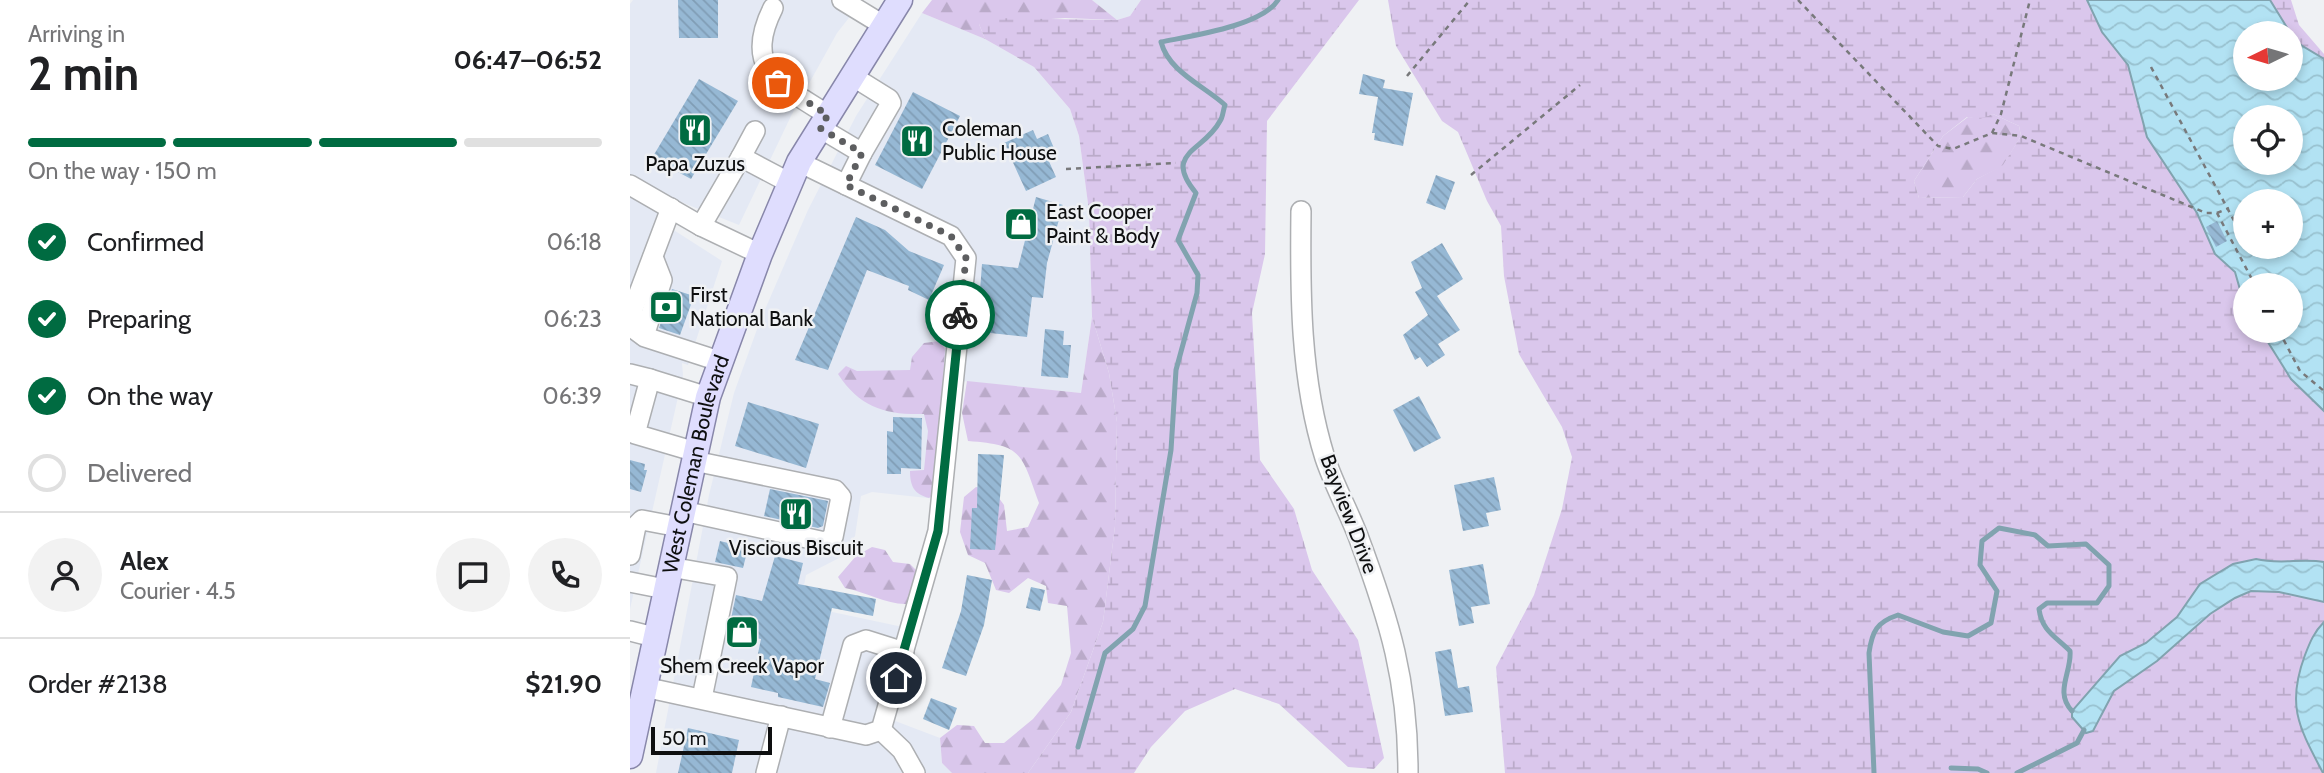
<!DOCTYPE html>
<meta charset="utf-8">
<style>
:root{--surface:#fff;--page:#f2f2f2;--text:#202124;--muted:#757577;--line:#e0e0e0;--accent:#006b41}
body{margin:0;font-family:Cabin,sans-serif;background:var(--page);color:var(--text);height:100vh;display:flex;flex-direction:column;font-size:26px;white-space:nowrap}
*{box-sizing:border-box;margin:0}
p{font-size:23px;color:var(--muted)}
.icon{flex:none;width:38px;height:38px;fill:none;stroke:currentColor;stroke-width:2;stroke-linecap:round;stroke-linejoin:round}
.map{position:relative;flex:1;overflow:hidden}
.details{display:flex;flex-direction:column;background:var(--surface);width:630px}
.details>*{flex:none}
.needle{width:46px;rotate:265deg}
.controls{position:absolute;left:1603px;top:21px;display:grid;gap:14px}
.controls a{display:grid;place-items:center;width:70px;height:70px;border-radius:50%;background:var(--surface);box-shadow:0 4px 10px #0003;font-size:35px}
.scale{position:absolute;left:21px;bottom:18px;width:121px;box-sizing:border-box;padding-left:7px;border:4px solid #0e0f10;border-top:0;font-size:19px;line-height:24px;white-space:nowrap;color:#0e0f10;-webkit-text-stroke:5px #eff1f4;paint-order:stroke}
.pin{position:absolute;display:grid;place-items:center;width:60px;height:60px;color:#fff;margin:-30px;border:4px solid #fff;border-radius:50%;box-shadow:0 2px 7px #0007}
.courier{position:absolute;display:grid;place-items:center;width:70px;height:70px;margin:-35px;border:5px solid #006b41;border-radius:50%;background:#fff;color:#222;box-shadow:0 2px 9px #0007}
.head em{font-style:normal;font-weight:700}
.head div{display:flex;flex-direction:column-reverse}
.head{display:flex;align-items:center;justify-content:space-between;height:119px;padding:0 28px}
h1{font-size:46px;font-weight:700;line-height:52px}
.bar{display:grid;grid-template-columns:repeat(4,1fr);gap:10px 7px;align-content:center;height:84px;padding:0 28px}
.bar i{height:9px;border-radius:5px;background:var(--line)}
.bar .active{background:var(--accent)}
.bar p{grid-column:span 4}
.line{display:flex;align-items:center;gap:18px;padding:0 28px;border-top:2px solid var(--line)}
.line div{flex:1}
.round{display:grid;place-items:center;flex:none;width:74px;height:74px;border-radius:37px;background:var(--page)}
ol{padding:0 28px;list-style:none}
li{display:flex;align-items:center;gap:21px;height:77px}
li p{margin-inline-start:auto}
li .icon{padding:7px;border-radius:50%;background:var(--accent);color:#fff;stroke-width:4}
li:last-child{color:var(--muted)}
li i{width:38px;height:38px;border:4px solid var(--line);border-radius:50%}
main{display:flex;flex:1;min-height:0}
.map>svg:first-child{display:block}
.built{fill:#e4e9f4}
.forest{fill:url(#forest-firs)}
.wetland{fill:url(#wetland-marsh);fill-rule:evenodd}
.water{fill:url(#water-waves);stroke:#81a3af;stroke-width:2;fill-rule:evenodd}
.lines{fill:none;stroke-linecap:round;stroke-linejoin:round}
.stream{stroke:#81a3af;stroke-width:5}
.building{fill:url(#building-back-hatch)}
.minor-casing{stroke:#adafb2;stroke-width:22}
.major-casing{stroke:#8887aa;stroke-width:27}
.path{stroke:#78797b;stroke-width:2.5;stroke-dasharray:5 5;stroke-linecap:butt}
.minor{stroke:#fff;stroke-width:19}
.major{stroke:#dfddfe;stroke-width:24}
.done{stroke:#5d5e60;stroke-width:7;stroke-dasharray:0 12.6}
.route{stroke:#006b41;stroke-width:9}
.labels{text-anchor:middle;stroke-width:5;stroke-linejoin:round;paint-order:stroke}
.poi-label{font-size:21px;fill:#0e0f10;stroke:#eff1f4;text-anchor:start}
.street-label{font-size:21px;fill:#0e0f10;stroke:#eff1f4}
</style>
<main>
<section class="details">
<div class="head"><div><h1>2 min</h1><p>Arriving in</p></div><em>06:47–06:52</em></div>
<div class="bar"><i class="active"></i><i class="active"></i><i class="active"></i><i></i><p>On the way · 150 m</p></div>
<ol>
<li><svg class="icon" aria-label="check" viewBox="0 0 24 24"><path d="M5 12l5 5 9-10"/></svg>Confirmed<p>06:18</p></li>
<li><svg class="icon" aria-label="check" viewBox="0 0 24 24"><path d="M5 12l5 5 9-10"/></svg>Preparing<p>06:23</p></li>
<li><svg class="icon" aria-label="check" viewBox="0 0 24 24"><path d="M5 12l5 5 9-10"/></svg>On the way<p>06:39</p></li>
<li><i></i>Delivered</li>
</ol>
<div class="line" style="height:126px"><a class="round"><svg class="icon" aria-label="person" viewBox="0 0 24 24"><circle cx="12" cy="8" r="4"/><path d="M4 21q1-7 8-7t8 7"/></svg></a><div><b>Alex</b><p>Courier · 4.5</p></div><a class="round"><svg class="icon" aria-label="chat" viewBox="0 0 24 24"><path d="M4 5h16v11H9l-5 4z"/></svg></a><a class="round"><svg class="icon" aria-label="phone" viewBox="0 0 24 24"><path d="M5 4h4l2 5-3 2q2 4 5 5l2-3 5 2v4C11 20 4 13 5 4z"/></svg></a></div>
<div class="line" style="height:91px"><div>Order #2138</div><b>$21.90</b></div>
</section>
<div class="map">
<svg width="1694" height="773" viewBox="0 0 1694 773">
<defs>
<pattern id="forest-firs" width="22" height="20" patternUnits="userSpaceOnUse" patternTransform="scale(1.75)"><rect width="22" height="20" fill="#dac7ec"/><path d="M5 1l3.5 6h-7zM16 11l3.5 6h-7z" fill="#baaac9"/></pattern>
<pattern id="wetland-marsh" width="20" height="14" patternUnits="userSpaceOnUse" patternTransform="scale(1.75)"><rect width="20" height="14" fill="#dac7ec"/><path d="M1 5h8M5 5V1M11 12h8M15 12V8" fill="none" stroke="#baaac9"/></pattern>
<pattern id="water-waves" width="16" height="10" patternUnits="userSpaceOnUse" patternTransform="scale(1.75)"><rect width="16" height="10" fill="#b2e2f3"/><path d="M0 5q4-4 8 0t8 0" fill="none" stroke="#98c1cf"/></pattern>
<pattern id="building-back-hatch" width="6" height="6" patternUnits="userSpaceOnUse" patternTransform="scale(1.75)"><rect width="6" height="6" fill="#96b8d4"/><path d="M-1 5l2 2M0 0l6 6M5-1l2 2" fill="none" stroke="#809db5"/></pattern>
</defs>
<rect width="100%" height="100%" fill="#eff1f4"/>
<g class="built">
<polygon points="3,0 233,0 207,33 161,116 109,225 51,202 39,227 92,261 58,365 52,363 53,375 0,609 0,4"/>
<polygon points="462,0 511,0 500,16 487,20"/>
<polygon points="292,13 355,39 404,67 440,109 449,136 459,211 462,317 451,393 332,381 316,500 242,492 231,496 225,536 211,557 176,575 171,601 174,606 287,630 260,719 310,738 312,763 322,773 26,773 79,495 104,393 130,321 178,210 226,116"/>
</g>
<g class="forest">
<polygon points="302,0 462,0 487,20 435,18 349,24 355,39 292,13"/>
<polygon points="1363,114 1389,126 1391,136 1373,166 1347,179 1333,197 1289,198 1284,181 1313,136 1338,117 1350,118"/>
<path d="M462,317l17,56 8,49 -2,104 -12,96 -32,90 -43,61h-76l-10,-10 -2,-25 17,-13 17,1 11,17h19l29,-24 28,-34 10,-32 -4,-47 -19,-3 -2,-17 -18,-8 -19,15 -13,-3 -11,-27 -17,-8 -8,-23 4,-35 12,-10 17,3 11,15 3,26 21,-4 11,-24c-18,-50 -16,-58 -71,-62l-6,-28 5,-32 114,12z"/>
<path d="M310,341l5,8 -9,143 -7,6c-15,-4 -19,-12 -19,-27l14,-1 4,-39 -4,-17c-38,1 -64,-6 -86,-40l8,-8 11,5 53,-1 2,-13 12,-14z"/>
<path d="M242,547l13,3 8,12 17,2 10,10 -13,30c-19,1 -41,-12 -62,-16l-7,-11 18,-21z"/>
</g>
<g class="wetland">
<polygon points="511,0 729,0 637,121 635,254 622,313 630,460 664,509 682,570 728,640 754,758 744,769 718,767 649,704 605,689 555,711 521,747 504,773 398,773 441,712 473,622 485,526 487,422 479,373 462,317 459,211 449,136 440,109 404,67 355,39 349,24 359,18 487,20 500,16"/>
<path d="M758,0h699l15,32 26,33 19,72 50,76 18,41 20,18 10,35v24h16l30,48 33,32v211c-10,10 -14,20 -19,33 -19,51 -6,72 18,118h-818l-9,-106 38,-72 28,-86 10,-52 -10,-30 -43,-73 -15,-78 -3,-50 -14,-25 -29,-69 -16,-11 -46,-75zM1363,114l26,12 2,10 -18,29 -26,14 -14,18 -44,1 -5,-17 29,-45 24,-19 13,2z"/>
<polygon points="1640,0 1661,0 1669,25 1694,54 1694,59 1666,42"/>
</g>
<g class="water">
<path d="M1457,0h183l26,42 28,17v352l-33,-32 -30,-48h30v-46h-46v22l-10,-35 -20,-18 -18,-41 -50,-76 -19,-72 -26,-33zM1615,33h46v46h-46zM1615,117h46v46h-46zM1615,201h46v46h-46z"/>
<path d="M1626,559c24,6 45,-1 68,3v40l-45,-10 -28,-1 -16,7 -25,16 -53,47 -43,30 -21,40 -7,2 -14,-16v-6l48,-55 26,-13 31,-26 23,-33 33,-20z"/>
<path d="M1694,622v151h-1c-24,-46 -37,-67 -18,-118 5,-13 9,-23 19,-33z"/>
</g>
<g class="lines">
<g class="stream">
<path d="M448,747l27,-94 28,-24 12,-23 26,-156 5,-80 21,-77 1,-18 -20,-35 18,-47c-34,-41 8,-41 24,-72 3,-4 3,-11 5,-16 -22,-20 -56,-33 -64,-63 29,-6 101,-16 117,-42"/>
<polyline points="1321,768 1348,769 1357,773"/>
<path d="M1244,773l-5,-120c3,-22 8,-31 29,-38l45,17 25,4 23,-13 6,-32 -17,-26 2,-24 17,-13 36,7 13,11 38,-2 23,21v21l-12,17h-50l-8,6c3,22 16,27 31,42 2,21 -16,41 2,60"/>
<polyline points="1387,773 1447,743 1454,730"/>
</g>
</g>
<g class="building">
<polygon points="48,0 88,0 88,38 49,38"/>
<polygon points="733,74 755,80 753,88 783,93 773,146 744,140 745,133 742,133 748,97 729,94"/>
<polygon points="69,79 108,101 61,179 22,158"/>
<polygon points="283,92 330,116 292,189 245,165"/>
<polygon points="403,130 407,139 418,134 426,153 417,157 426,177 396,191 374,143"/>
<polygon points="806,175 825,182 815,210 796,203"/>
<polygon points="406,197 433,205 417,263 413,298 402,297 397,337 351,332 355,292 350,291 352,264 388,268"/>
<polygon points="226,217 255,230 279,251 314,265 299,300 278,290 279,286 237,270 198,370 165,360"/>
<polygon points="1587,221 1597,241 1586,247 1576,227"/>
<polygon points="812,243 833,279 807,296 830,330 808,344 815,355 797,367 790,357 785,360 773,335 798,315 785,292 792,288 781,262"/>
<polygon points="42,289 64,296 50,335 29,328"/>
<polygon points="415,329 434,331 433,345 441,345 438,378 411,376"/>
<polygon points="789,396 811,438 784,452 763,410"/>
<polygon points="118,402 189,424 176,468 105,446"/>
<polygon points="263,417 292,418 291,469 271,468 271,474 257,474 257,431 263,432"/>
<polygon points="348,454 374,455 365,550 340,549 342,508 347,508"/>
<polygon points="0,460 15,464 14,470 17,470 11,492 0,489"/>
<polygon points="864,477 871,510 856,513 859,526 833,531 824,485"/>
<polygon points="140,489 198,501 193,526 188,528 134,516"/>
<polygon points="90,541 118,548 113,568 85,562"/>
<polygon points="145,556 173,563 168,584 246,599 243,616 202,608 185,679 200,683 193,707 148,697 148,693 121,687 131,639 98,633 106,595 132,601"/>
<polygon points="853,564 860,604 841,607 844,623 829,626 819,570"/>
<polygon points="337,575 362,580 354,625 336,676 312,668 331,611"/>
<polygon points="401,587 415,590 410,611 396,608"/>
<polygon points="821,649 828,688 839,686 843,712 815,716 805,652"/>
<polygon points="301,698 327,708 319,730 293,719"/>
<polygon points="58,728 109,740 102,773 48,773"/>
</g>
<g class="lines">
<g class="minor-casing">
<g id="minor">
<polyline points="212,0 253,25"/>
<path d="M143,8c-31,62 8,77 55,107"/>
<polyline points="222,76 259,99 261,103 232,153"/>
<polyline points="190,128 232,153 216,185"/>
<polyline points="111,157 125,131"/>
<polyline points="0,185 71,226 130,254"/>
<polyline points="41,208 3,309 4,329 15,337 89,361"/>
<path d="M671,211c-1,83 -1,167 24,247 9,27 23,52 33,78 32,86 50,145 50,237"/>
<polyline points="71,226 111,157 160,183"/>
<polyline points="14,336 32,280 23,257"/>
<polyline points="0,374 20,379 5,434 66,452"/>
<polyline points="20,379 78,397"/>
<polyline points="53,511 195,542 203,537 211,497 205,490 64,461"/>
<polyline points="0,555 6,526 12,520 49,527"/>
<polyline points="40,567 97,577 72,698"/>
<polyline points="0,582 35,589"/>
<polyline points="0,631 24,637"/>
<polyline points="14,687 236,735 251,730 308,531 336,258 321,236 169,162"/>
<polyline points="200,728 223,645 236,640 274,652"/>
<polyline points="251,730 272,750 285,773"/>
<polyline points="136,773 151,716"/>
</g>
</g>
<g class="major-casing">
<g id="major">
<path id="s1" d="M0,756l78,-359 52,-143 39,-92 101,-162"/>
</g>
</g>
<g class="path">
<polyline points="1168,0 1308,146 1323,149 1362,133 1391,136 1576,213 1587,213 1625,285"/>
<polyline points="1521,67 1608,228"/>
<polyline points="777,76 840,0"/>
<polyline points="1362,133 1371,114 1400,0"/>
<polyline points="436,169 546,163"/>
<polyline points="841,175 950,85"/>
<polyline points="1587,213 1599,208"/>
<polyline points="1649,331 1670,371 1694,391"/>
</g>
<use href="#minor" class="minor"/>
<use href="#major" class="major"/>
</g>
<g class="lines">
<polyline class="done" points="148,83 198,115 190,128 232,153 216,185 321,236 336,258 330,315"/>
<polyline class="route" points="266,678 308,531 330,315"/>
</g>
<defs>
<g id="restaurant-square" transform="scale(1.75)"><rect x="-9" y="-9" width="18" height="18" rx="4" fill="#006b41" stroke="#eff1f4"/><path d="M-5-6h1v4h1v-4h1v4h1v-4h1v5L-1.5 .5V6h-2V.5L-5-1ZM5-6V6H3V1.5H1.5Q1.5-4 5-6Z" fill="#fff"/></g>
<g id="shop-square" transform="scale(1.75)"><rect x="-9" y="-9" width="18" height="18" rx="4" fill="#006b41" stroke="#eff1f4"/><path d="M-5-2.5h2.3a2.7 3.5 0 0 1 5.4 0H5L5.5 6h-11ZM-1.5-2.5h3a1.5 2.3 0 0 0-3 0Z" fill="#fff"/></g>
<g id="bank-square" transform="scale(1.75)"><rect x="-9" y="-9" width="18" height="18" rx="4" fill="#006b41" stroke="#eff1f4"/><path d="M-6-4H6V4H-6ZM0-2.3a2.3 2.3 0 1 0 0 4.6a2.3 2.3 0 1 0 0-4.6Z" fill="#fff"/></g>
</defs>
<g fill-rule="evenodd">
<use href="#restaurant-square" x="65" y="130"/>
<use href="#restaurant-square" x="287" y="141"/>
<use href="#shop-square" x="391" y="224"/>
<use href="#bank-square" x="36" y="307"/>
<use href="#restaurant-square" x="166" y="514"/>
<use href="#shop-square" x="112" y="632"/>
</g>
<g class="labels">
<g class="poi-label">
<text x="312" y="136">Coleman<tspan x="312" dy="24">Public House</tspan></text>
<text x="65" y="171" text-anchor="middle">Papa Zuzus</text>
<text x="416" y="219">East Cooper<tspan x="416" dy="24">Paint &amp; Body</tspan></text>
<text x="60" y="302">First<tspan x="60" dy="24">National Bank</tspan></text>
<text x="166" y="555" text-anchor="middle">Viscious Biscuit</text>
<text x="112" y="673" text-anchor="middle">Shem Creek Vapor</text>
</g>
<g class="street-label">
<text dy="7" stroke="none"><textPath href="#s1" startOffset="299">West Coleman Boulevard</textPath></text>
<text transform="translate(719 514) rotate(69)" y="7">Bayview Drive</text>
</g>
</g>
</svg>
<div class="controls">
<a><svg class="needle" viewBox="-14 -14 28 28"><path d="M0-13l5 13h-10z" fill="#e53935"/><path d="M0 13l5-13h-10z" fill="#757577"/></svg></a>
<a><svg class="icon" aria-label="locate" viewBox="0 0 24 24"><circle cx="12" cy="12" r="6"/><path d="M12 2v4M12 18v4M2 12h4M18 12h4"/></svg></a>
<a>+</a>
<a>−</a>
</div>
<div class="scale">50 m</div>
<div class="pin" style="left:148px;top:83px;background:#ea580c"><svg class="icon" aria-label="bag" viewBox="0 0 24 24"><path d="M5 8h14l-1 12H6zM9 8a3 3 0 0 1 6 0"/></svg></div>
<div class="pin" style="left:266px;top:678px;background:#1f2937"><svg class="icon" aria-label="home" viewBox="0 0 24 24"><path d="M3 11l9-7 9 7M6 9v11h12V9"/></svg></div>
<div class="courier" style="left:330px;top:315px"><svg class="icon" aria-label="bike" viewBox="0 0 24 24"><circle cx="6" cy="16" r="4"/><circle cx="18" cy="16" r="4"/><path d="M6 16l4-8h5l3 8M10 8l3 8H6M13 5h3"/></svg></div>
</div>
</main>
